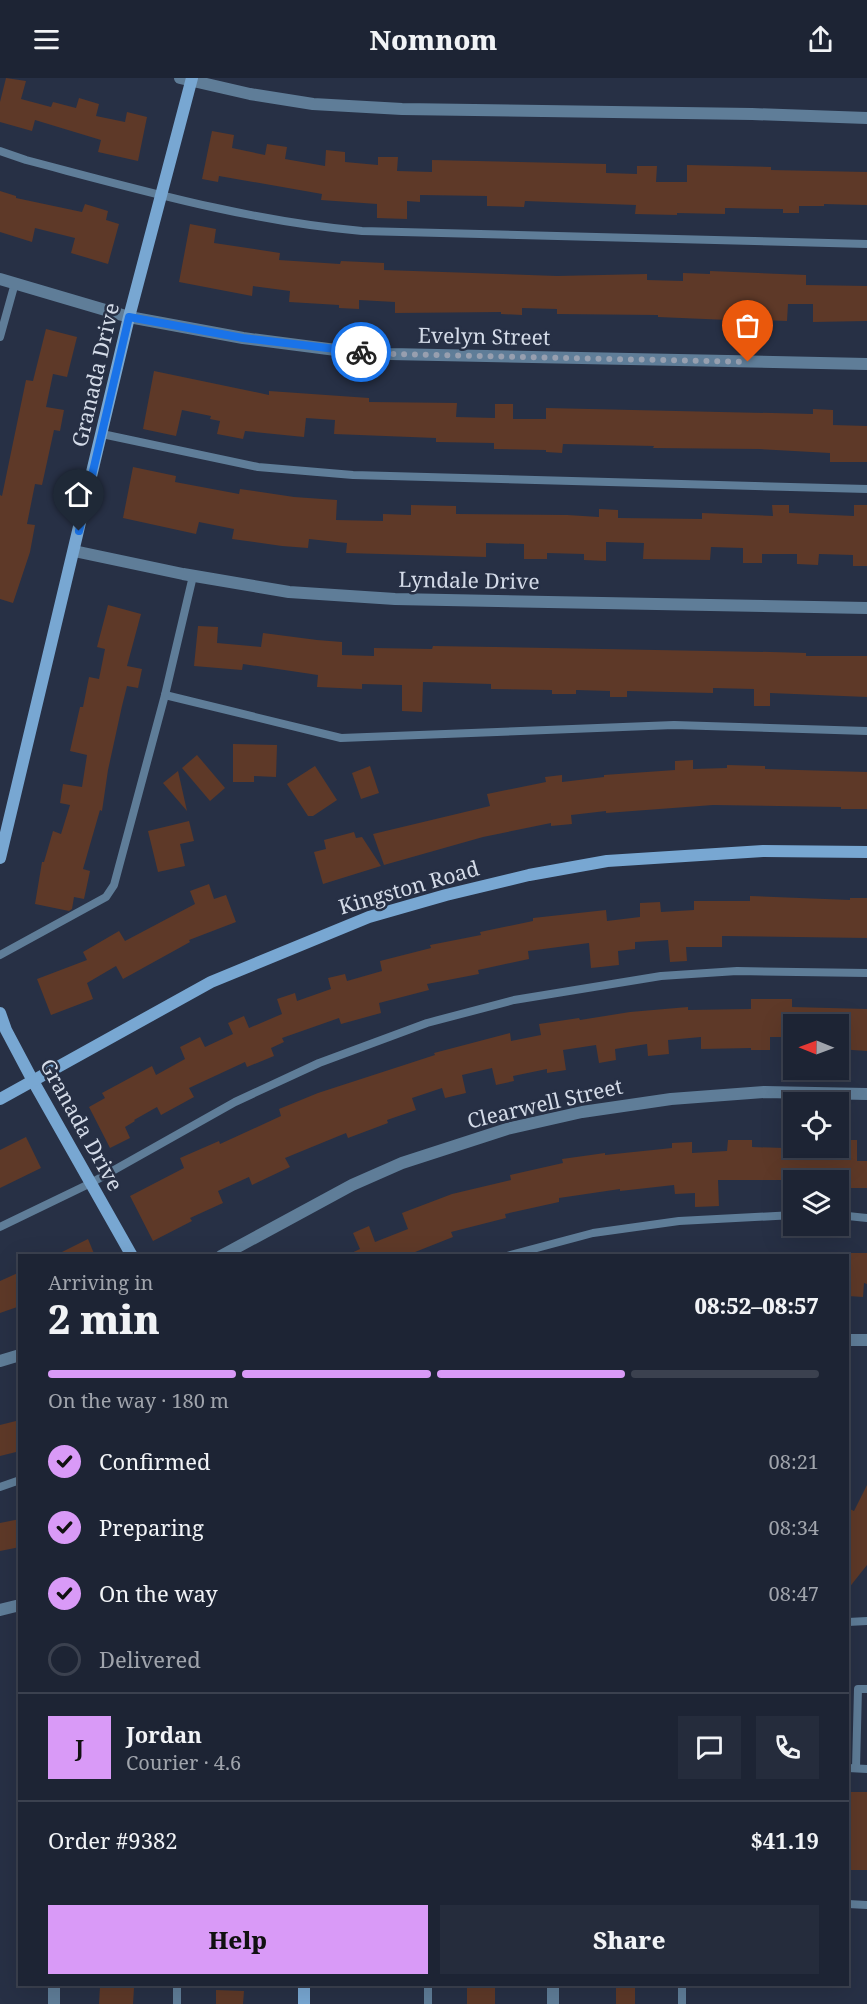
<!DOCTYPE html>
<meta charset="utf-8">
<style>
:root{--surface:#1d2434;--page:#252c3c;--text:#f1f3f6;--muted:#a0a4ac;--line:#3b414f;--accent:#d99af7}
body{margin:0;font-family:"Noto Serif",serif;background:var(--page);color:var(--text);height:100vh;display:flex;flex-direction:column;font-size:22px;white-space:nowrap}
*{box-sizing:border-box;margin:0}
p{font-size:20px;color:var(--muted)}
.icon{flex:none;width:33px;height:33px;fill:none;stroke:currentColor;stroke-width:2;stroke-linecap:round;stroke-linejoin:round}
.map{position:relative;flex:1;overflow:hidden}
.sheet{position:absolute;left:18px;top:1176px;width:831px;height:732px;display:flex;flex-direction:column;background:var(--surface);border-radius:0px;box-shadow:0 6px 24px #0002,0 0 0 2px var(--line)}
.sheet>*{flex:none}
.needle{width:39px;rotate:271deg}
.buttons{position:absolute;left:783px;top:936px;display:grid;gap:12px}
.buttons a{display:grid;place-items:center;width:66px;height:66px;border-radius:0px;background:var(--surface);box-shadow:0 6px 24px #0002,0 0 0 2px var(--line);font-size:30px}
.pin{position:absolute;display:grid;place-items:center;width:51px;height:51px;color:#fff;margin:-62px -26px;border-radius:50% 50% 50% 0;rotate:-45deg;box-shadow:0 0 6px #0007}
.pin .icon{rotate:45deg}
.courier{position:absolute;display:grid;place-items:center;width:60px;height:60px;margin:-30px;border:4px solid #1a73e8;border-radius:50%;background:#fff;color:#222;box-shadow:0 2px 8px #0007}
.headline em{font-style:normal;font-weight:800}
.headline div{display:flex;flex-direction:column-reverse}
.headline{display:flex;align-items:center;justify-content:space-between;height:102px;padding:0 30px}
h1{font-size:39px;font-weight:800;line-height:45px}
.bar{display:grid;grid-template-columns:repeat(4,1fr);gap:9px 6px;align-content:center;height:72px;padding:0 30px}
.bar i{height:8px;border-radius:4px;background:var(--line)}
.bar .active{background:var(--accent)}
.bar p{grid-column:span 4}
.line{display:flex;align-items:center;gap:15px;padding:0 30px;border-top:2px solid var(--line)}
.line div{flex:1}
.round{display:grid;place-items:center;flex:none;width:63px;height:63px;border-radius:0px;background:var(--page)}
ol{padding:0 30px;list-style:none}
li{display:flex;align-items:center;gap:18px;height:66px}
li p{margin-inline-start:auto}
li .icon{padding:6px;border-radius:50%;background:var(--accent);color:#111;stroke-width:4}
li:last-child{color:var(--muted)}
li i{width:33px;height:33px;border:3px solid var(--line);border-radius:50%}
.primary-button{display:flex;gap:12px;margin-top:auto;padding:12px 30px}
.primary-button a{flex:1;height:69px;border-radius:0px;background:var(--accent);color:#111;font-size:24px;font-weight:800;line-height:69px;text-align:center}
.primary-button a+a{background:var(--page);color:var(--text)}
header{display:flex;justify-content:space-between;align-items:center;height:78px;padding:0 30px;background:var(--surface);font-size:27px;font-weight:800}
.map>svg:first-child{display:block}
.building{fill:#5e3928}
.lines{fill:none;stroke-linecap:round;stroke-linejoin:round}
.lane{stroke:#5f7d98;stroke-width:8}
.street{stroke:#5f7d98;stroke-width:12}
.secondary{stroke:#78a7d2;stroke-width:12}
.done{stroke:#979faf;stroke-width:6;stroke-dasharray:0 10.8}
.route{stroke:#1a73e8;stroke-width:8}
.labels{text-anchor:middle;stroke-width:5;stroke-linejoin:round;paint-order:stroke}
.street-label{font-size:21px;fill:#d4dbe8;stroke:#273045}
</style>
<header><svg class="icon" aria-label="menu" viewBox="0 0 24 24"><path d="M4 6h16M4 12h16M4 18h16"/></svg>Nomnom<svg class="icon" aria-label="share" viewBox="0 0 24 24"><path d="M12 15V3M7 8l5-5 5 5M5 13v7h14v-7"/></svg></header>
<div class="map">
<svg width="867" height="1926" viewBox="0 0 867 1926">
<rect width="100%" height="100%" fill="#273045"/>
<g class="building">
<polygon points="6,0 26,3 21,21 51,29 53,24 76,30 79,20 99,26 96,38 125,44 127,34 147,39 138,83 98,74 101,62 35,42 32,53 0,44 0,24"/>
<polygon points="212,53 234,57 232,70 265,77 267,66 287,69 285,81 325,88 326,72 345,74 345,84 378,87 378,79 398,79 397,93 432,94 432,82 606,86 606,95 637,96 637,88 657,88 656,104 687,104 687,87 771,89 771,92 867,94 867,127 824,126 824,128 799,128 799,135 783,135 783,131 725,130 725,136 677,135 677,137 635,136 636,127 525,123 524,129 487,128 487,118 420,117 420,124 407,123 407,141 377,140 377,126 321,122 322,116 219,98 218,104 202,101"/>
<polygon points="0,113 16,118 16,120 82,134 85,126 108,133 106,142 119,146 108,186 71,175 75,160 35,150 32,164 0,154"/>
<polygon points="190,146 216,151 214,165 280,175 279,182 340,186 341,183 384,185 384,192 557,198 647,196 647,202 683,203 683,195 710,196 710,193 806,197 806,207 867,208 867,243 813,244 813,226 788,226 787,243 760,242 760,231 729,230 728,242 658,239 658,237 557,236 557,231 522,230 522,237 501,236 501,234 395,235 395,224 359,222 359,231 339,230 339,227 289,224 290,213 253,208 252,218 179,204"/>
<polygon points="46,251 77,259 67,299 53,296 46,329 64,332 60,353 54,352 42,407 35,406 27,446 35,447 30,474 13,525 0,521 0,417 2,418 26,302 33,303"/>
<polygon points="154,293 269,317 269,313 369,320 369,324 457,325 456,339 495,340 495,326 513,326 513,341 546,341 546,330 813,336 813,331 833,332 833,347 867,348 867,384 830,384 830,375 759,371 653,370 654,368 563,366 562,375 546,374 546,372 494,371 494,365 436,364 436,360 334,356 335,342 306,340 304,359 245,353 243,361 217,356 220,343 210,341 211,338 182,332 176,358 143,351"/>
<polygon points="133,389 176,398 175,404 239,416 240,411 294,419 337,422 336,442 383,443 383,436 411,437 411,427 456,428 456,436 567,437 599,439 599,431 618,432 618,440 702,441 702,435 773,438 772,427 789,427 789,435 854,438 854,427 867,427 867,488 853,488 853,477 819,476 818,487 797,486 797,476 762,476 762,485 743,485 743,470 711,469 710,482 643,481 644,465 606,464 606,483 584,482 584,476 547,475 547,481 524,481 524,466 486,465 486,479 346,475 347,465 309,461 308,470 282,468 232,461 234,451 199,444 196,456 123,440"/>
<polygon points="108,527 141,536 127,588 142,591 138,610 127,608 122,628 108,692 102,733 100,732 83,791 90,793 84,821 74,819 72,831 69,833 35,826 42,784 44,784 53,753 61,756 70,727 60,725 63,706 82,709 87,677 70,673 80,629 83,629 89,599 99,601 105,571 97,569"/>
<polygon points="198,548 218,549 217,565 261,569 263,555 317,562 342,564 342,577 374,578 374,570 432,571 433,568 771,574 806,575 806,578 867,578 867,619 770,615 770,628 754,628 754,611 713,610 713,615 627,613 627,619 610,619 610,613 576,612 576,616 552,616 552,612 491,611 491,606 423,604 422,634 402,633 402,607 362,606 362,611 317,609 318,597 243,586 242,592 194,588"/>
<polygon points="233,666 277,667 276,699 254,698 254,704 233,704"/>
<polygon points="197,677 225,710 210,723 182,690"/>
<polygon points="693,682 693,691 727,690 727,687 765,688 765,691 867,694 867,731 841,731 841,729 713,727 606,735 606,733 571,737 572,746 551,748 551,745 483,759 384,787 373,756 490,728 487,716 546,704 545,699 562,697 562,704 604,699 604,697 675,692 675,683"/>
<polygon points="315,688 337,722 313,738 308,738 287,706"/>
<polygon points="370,688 379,715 361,721 352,695"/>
<polygon points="178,693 187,733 163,705"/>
<polygon points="189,743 194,763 180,766 185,788 158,794 148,753"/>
<polygon points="354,754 356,760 362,759 381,788 323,806 314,774 326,771 324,762"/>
<polygon points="209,806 214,821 226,817 236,844 189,862 190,864 123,901 116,888 87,905 93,921 51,937 37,901 87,882 83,874 119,853 125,863 195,826 190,813"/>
<polygon points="750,818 850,822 850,820 867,820 867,860 722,858 722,869 686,869 687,883 670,884 668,862 635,864 635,871 618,873 619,887 591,890 589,865 528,873 529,881 478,892 479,896 427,906 429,912 379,925 381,935 341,946 339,940 282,960 284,964 271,970 274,978 247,989 245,984 189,1010 194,1019 161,1037 157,1029 134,1042 135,1043 125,1049 130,1060 110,1070 89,1029 105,1020 102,1015 152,988 156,997 185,981 180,969 200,959 205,969 233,956 228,945 244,938 249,950 282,936 277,921 295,915 297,923 331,911 328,900 345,896 347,903 382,893 380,883 431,870 430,867 481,857 480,854 533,843 533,840 606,832 607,843 640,839 640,825 660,824 661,834 694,832 694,823 750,823"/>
<polygon points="751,921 792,921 792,929 867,931 867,973 838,971 838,946 792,946 792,959 770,959 770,972 751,972 751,970 701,971 701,959 668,962 669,976 648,978 647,966 615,971 616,982 599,985 596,967 563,972 566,992 547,995 547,991 513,998 514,1003 496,1007 492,990 462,997 466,1015 445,1020 442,1010 412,1020 416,1032 387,1042 388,1045 348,1060 346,1055 285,1080 290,1089 252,1107 249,1099 218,1113 223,1125 190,1140 192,1143 153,1163 130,1118 184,1090 180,1080 219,1063 220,1066 281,1038 279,1031 318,1015 435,977 434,975 510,955 511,963 541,957 539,946 579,940 580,942 630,934 688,929 688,932 751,931"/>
<polygon points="26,1059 41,1090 0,1110 0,1072"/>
<polygon points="728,1062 752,1062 752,1069 784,1070 839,1070 840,1062 857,1062 857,1083 867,1083 867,1110 839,1110 839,1102 718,1102 719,1128 695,1129 695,1115 675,1116 674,1107 620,1113 620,1111 559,1120 559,1124 505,1136 506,1140 451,1154 453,1159 405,1178 345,1178 360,1171 353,1155 369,1148 375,1164 408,1151 402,1135 452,1116 511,1102 510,1097 563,1085 562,1081 605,1075 605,1077 672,1070 672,1065 692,1064 692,1075 727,1073"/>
<polygon points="88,1161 95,1178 54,1178"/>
<polygon points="848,1175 867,1175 867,1206 864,1205 863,1219 848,1218"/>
<polygon points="20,1194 20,1228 0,1235 0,1203"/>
<polygon points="20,1342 20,1373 0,1378 0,1347"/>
<polygon points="867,1407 867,1487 848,1511 848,1430 854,1433"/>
<polygon points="20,1441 20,1469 0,1473 0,1445"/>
<rect x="848" y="1714" width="19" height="78"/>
<rect x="467" y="1906" width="28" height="20"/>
<rect x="616" y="1906" width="19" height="20"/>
<polygon points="100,1909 134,1910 133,1926 99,1926"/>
<polygon points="216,1912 244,1913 243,1926 216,1926"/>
</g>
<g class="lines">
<g class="lane">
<path d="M0,73l26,9c111,29 221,61 336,71l505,13"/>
<polyline points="0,259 15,205"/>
<polyline points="102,356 258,389 353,397 867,411"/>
<polyline points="165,617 341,660 674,647 867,653"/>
<polyline points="0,877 106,819 114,807 165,617 193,498"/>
<polyline points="838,1137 867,1140"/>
<polyline points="0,1149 91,1105 235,1024 319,985 427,945 514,922 661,898 737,893 867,895"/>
<polyline points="507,1178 593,1155 679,1143 794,1137"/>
<polyline points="0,1409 20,1402"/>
<polyline points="848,1544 867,1543"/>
<polyline points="848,1690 867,1691"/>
<polyline points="856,1690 858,1611 867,1611"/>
<polyline points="848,1826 867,1827"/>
<polyline points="177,1926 177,1906"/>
<polyline points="428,1926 428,1906"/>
<polyline points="682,1926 682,1906"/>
</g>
<g class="street">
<polyline points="180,0 250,16 313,26 402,31 752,36 867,40"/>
<polyline points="0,201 129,239 243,260 336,272 390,276 867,286"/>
<polyline points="74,473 183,496 289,514 395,521 867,530"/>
<polyline points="221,1178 352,1107 402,1085 507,1051 582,1034 671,1021 764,1014 867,1016"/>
<polyline points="848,1262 867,1262"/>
<polyline points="0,1283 20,1277"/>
<polyline points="0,1532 20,1527"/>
<polyline points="54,1926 54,1906"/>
<polyline points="553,1926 553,1906"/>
</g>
<g class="secondary">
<polyline points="0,780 129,239 192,0"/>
<polyline points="0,935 6,952 33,1003 132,1178"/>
<polyline points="0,1021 211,904 369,839 446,817 529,797 607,783 763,773 867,774"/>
<polyline points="304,1926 304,1906"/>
</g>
</g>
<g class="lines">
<polyline class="done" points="361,274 390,276 748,284"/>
<polyline class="route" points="79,453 129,239 243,260 361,274"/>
</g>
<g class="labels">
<g class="street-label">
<text transform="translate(484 259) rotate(1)" y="7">Evelyn Street</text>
<text transform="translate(96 297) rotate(-77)" y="7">Granada Drive</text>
<text transform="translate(469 503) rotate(1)" y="7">Lyndale Drive</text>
<text transform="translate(409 810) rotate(-16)" y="7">Kingston Road</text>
<text transform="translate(545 1026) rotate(-13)" y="7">Clearwell Street</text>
<text transform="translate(81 1047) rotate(61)" y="7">Granada Drive</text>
</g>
</g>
</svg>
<div class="buttons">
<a><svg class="needle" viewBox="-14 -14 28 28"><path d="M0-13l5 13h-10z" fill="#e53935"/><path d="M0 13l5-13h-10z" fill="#a0a4ac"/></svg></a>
<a><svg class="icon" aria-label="locate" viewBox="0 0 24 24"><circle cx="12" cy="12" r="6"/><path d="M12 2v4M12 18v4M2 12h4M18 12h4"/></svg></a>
<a><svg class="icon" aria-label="layers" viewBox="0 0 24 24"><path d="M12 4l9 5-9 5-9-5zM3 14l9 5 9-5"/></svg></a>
</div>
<div class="pin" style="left:748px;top:284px;background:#ea580c"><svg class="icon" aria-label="bag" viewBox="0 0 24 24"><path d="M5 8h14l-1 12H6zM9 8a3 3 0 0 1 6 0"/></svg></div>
<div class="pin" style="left:79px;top:453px;background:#1f2937"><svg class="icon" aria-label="home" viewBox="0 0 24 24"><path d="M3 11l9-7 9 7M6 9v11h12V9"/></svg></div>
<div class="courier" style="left:361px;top:274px"><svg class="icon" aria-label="bike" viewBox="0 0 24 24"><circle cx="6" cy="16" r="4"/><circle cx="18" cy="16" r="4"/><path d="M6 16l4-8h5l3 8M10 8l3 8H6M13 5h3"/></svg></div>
<section class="sheet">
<div class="headline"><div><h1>2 min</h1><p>Arriving in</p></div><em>08:52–08:57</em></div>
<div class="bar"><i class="active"></i><i class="active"></i><i class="active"></i><i></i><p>On the way · 180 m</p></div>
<ol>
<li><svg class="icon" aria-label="check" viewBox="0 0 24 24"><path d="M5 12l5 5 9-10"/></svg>Confirmed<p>08:21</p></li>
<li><svg class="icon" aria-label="check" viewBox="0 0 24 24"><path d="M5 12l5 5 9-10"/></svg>Preparing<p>08:34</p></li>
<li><svg class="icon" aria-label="check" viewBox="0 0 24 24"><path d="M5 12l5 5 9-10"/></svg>On the way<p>08:47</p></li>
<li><i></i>Delivered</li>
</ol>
<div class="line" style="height:108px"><b class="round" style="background:var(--accent);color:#111">J</b><div><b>Jordan</b><p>Courier · 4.6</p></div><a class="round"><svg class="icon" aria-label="chat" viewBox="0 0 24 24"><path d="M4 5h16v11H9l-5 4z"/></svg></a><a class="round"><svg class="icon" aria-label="phone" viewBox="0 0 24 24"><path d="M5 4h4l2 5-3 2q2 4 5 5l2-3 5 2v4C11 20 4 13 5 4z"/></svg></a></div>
<div class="line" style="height:78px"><div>Order #9382</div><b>$41.19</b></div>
<div class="primary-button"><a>Help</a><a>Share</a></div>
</section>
</div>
